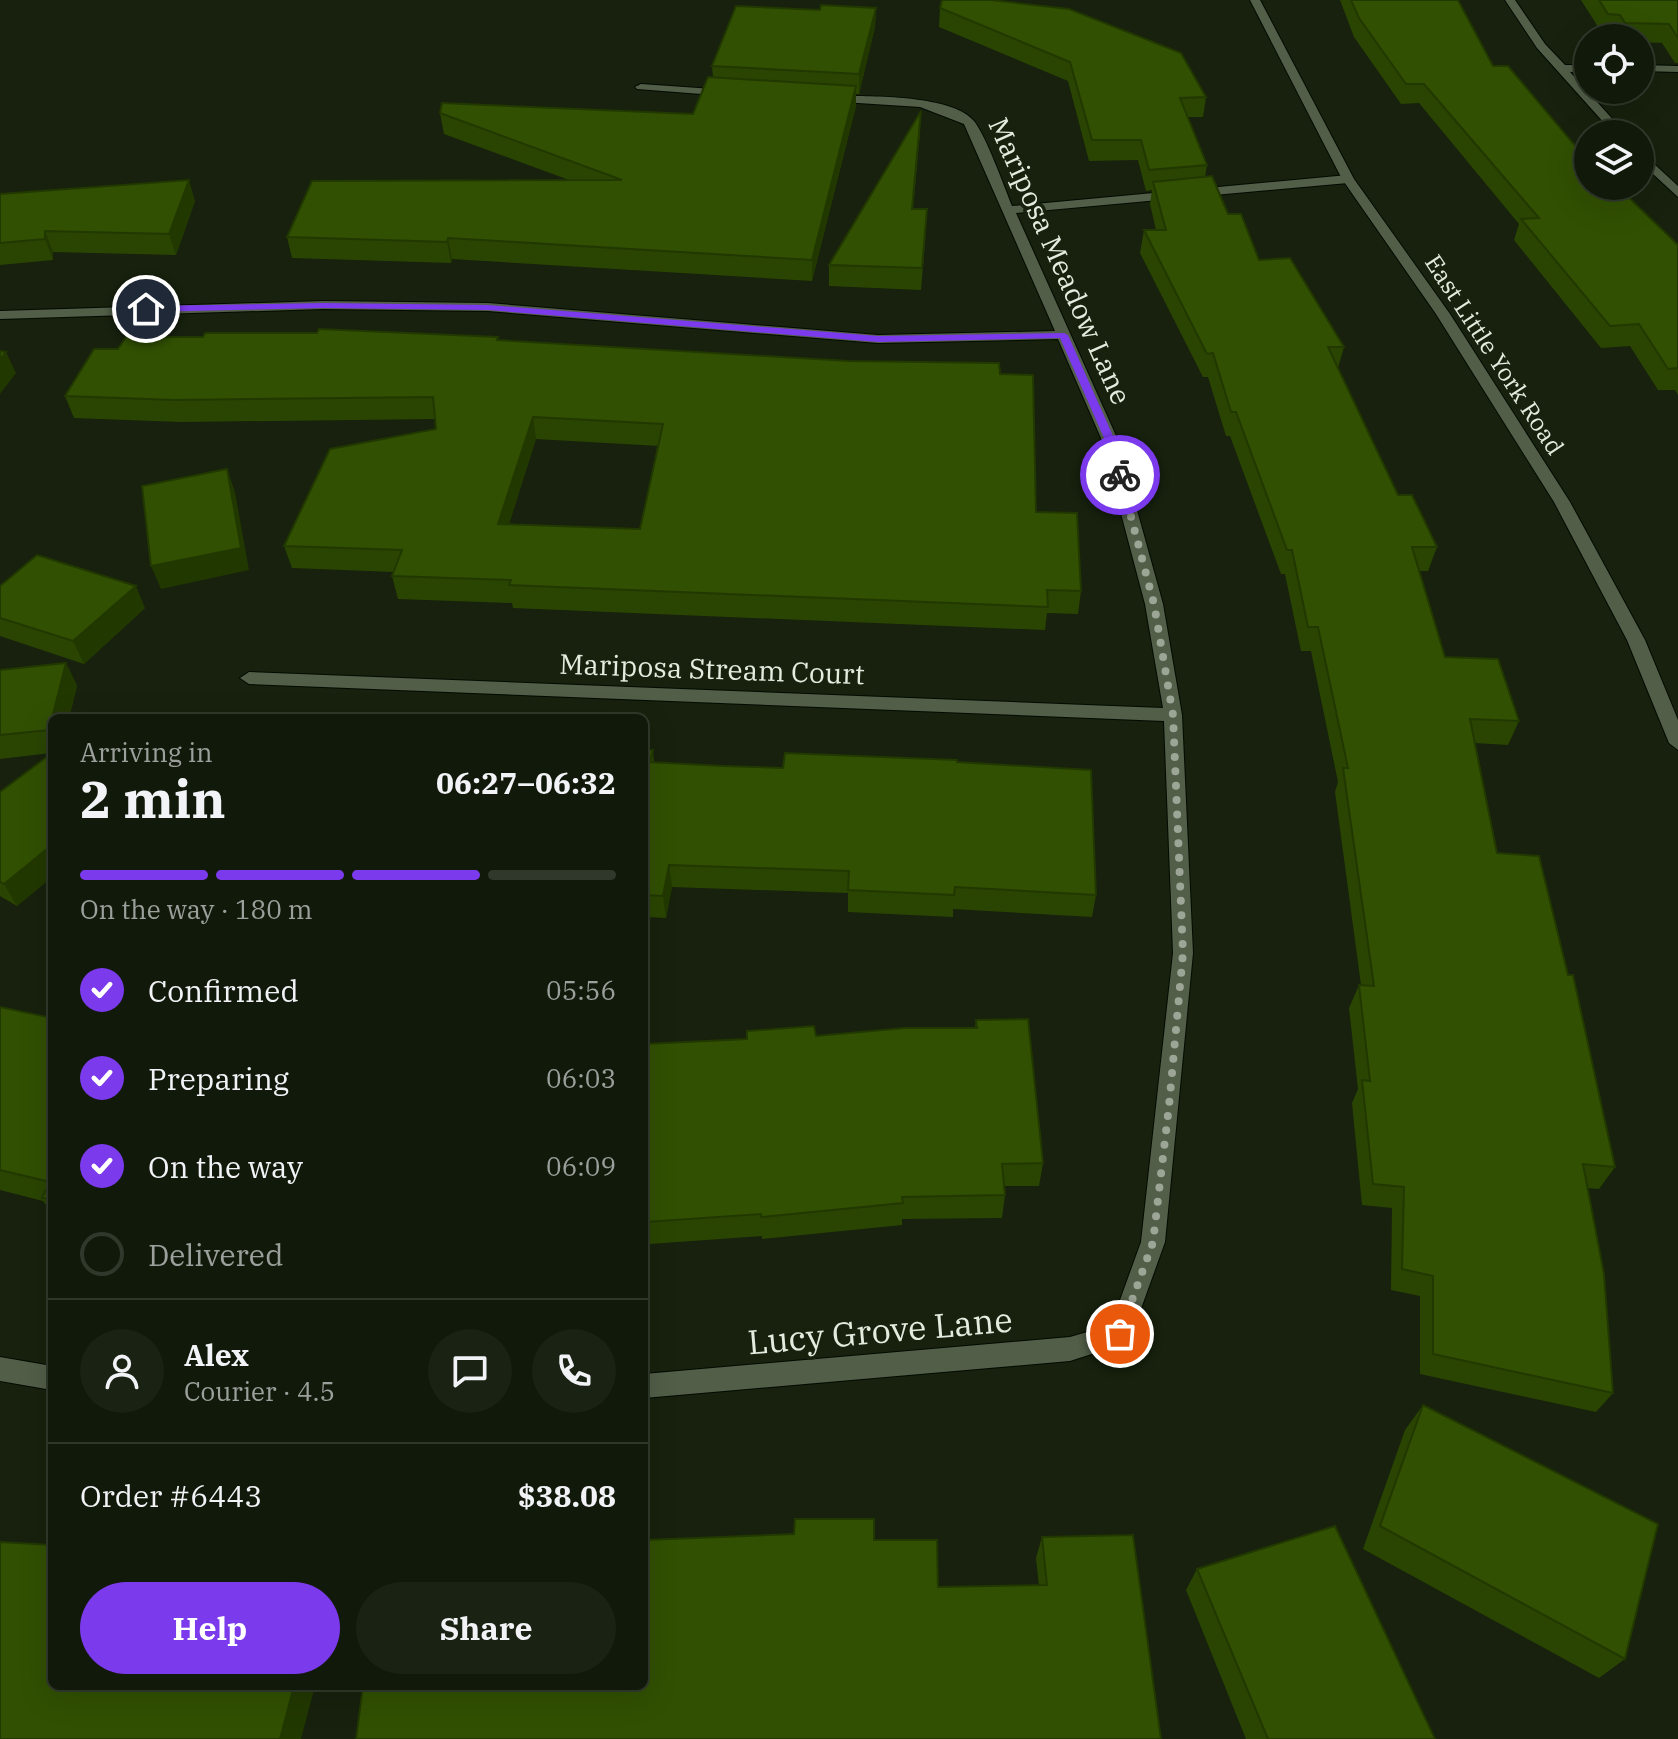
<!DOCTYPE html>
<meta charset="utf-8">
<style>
:root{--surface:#11190a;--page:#1a2213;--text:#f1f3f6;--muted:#9ca09c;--line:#30382b;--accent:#7c3aed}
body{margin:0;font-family:"IBM Plex Serif",serif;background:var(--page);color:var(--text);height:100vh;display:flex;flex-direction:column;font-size:30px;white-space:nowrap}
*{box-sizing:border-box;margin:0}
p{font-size:26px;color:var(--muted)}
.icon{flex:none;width:44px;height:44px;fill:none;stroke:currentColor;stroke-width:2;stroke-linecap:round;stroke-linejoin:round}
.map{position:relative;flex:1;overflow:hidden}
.details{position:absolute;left:48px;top:714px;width:600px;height:976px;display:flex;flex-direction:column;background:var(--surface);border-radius:12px;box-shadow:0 8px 32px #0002,0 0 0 2px var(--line)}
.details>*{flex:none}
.tools{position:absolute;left:1574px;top:24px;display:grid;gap:16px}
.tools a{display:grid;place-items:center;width:80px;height:80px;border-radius:50%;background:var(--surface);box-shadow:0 8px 32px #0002,0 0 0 2px var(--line);font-size:40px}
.pin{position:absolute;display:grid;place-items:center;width:68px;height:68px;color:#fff;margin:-34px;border:4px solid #fff;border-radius:50%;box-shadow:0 2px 8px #0007}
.courier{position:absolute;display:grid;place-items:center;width:80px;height:80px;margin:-40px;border:6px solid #7c3aed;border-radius:50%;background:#fff;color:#222;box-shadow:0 2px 10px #0007}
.headline em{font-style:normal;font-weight:700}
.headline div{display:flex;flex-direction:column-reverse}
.headline{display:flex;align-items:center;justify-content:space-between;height:136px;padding:0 32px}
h1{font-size:52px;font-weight:700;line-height:60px}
.bar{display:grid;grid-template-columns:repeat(4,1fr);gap:12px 8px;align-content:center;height:96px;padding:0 32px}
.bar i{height:10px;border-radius:6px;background:var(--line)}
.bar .current{background:var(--accent)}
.bar p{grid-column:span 4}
.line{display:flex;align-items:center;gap:20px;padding:0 32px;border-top:2px solid var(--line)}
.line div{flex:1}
.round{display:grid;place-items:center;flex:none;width:84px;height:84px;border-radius:42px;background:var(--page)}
ol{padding:0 32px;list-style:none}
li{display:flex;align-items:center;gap:24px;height:88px}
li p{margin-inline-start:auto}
li .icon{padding:8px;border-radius:50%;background:var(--accent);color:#fff;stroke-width:4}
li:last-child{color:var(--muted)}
li i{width:44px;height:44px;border:4px solid var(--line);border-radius:50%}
.primary-button{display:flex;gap:16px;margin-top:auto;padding:16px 32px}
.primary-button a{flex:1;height:92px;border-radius:48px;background:var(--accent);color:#fff;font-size:32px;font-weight:700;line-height:92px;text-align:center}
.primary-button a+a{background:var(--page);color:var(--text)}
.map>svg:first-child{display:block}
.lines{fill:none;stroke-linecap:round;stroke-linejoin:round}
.minor-casing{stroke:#040a00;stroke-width:2}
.tertiary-casing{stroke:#040a00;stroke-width:2}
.minor{fill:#525e48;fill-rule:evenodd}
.tertiary{fill:#525e48;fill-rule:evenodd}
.wall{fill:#2a4502;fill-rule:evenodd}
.shaded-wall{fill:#223801}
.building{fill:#315002;stroke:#223801;stroke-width:2;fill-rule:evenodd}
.route{fill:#7c3aed}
.done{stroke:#9ca596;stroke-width:8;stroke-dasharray:0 14.4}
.labels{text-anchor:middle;stroke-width:7;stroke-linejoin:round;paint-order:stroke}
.far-street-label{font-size:24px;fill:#e4ecdf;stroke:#17210d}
.street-label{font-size:28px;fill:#e4ecdf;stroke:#17210d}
.near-street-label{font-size:34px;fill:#e4ecdf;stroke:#17210d}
</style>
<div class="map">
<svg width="1678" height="1739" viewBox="0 0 1678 1739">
<rect width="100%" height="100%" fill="#17210d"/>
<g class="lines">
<g class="minor-casing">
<g id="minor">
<polygon points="1505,0 1515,0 1545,44 1565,65 1588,65 1588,71 1570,72 1626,134 1614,134 1537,48"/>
<polygon points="1640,65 1678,66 1678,72 1640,71"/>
<polygon points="641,84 727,90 733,93 727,96 637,89 635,87"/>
<path d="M831,96c33,0 121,-2 143,25 12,15 30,65 38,85l336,-31 6,4 -6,4 -332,30 101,225 46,166 19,111 11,238 -28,289 -36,100 -59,19 -426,37v-24l426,-37 41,-12 30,-83 32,-289 -9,-232 -915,-37 -9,-6 9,-6 914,36 -18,-104 -44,-166 -43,-99 -180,4 -390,-32 -165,-2 -323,10v-8l323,-10 165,2 390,32 177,-4 -91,-207 -44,-17 -93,-6 -2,-2z"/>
<polygon points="1640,151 1678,186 1678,197 1640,162"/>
<polygon points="0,1357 52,1366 52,1390 0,1381"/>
</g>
</g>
<g class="tertiary-casing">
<polygon id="tertiary" points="1250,0 1260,0 1354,179 1450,314 1570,502 1645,640 1678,720 1678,750 1669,743 1627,640 1554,502 1436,314 1342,179"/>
</g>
<use href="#minor" class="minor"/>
<use href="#tertiary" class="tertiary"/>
</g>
<g class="wall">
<polygon points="1340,0 1458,0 1493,66 1588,186 1678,245 1678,395 1675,390 1658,390 1630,346 1601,348 1514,240 1519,224 1419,103 1401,104 1354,37"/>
<polygon points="1581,0 1678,0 1678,63 1675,63 1662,43 1640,42 1640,38 1616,38 1613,33 1602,33"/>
<polygon points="876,8 875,27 859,94 856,94 856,106 812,281 452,259 451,263 292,258 287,237 569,180 444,134 440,113 693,114 713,77 712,66 820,10"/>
<polygon points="940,8 1206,97 1203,117 1188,117 1207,165 1205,177 1228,214 1259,260 1344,347 1338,368 1398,495 1437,547 1428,571 1419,571 1445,657 1519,721 1508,745 1475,743 1497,853 1615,1167 1599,1189 1587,1188 1613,1393 1596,1412 1420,1374 1420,1296 1391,1290 1392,1208 1362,1205 1352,1103 1358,1089 1349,1008 1359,985 1361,985 1335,792 1338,782 1311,651 1301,651 1285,574 1281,574 1230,436 1226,436 1208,377 1203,377 1140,253 1144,230 1156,230 1150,204 1152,190 1146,191 1138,160 1089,161 1068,81 939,27"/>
<polygon points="920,132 913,209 926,230 921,290 829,286 829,265"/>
<polygon points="0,194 195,201 176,255 53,252 53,260 0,265"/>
<path d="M317,333l182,7 501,34 36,138 45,79 -3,23 -31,-1 -2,17 -532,-22 -1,-5 -114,-4 -6,-23 2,-4 -102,-4 -8,-22 152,-117 -1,-10 -254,3 -107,-4 -9,-22 53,-47 85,-12zM536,439l123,7 -19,83 -131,-5z"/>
<polygon points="0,586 145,608 84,664 0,636"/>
<polygon points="66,663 77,686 69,718 52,718 52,877 17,906 0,896 0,792 51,753 0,759 0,670"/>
<polygon points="644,750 653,750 654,763 783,768 957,762 1096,895 1092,917 953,909 953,917 848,912 848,893 672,887 666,918 644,917"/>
<polygon points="0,1007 52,1018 52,1212 43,1201 0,1190"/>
<polygon points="976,1020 1043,1163 1039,1186 1004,1186 1005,1195 1002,1218 902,1219 902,1225 762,1239 762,1236 650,1244 646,1215 644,1215 644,1044 975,1028"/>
<polygon points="1423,1405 1625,1659 1599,1678 1363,1549 1405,1430"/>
<polygon points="1042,1537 1161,1739 363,1686 874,1540 938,1587 1039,1586 1036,1558"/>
<polygon points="1197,1569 1435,1739 1246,1739 1186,1590"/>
</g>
<g class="shaded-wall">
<polygon points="876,8 875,27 859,94 859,74"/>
<polygon points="856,86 856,106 812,281 812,260"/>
<polygon points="921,111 920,132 911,230 912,209"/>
<polygon points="189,180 195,201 176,255 169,234"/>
<polygon points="45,231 53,252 53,260 45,239"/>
<polygon points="448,238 452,259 451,263 447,242"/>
<polygon points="6,352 16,373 0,394 0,360"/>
<polygon points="533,417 536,439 502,546 498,524"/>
<polygon points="227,469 235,492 249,570 161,589 151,566"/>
<polygon points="136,586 145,608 84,664 73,641"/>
<polygon points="66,663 77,686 69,718 52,718"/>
<polygon points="52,845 52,877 17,906 4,884"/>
<polygon points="669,865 672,887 666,918 663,896"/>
<polygon points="294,1686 315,1686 301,1739 280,1739"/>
</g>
<g class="building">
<polygon points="942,0 991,0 1069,9 1181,53 1206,97 1180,98 1207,165 1149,170 1141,140 1092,140 1070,62 940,8"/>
<polygon points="1351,0 1458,0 1493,66 1508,66 1588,161 1588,186 1617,186 1678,245 1678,368 1668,369 1639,324 1610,326 1521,219 1539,218 1424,84 1406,84 1359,18"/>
<polygon points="1599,0 1678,0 1678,38 1669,24 1625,23 1620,15 1608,14"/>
<polygon points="821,5 876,8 859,74 712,66 736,6 820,10"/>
<polygon points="708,77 856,86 812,260 448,238 447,242 287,237 312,181 622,180 440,113 442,103 693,114"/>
<polygon points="921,111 912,209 927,209 922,268 829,265"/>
<polygon points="1212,176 1228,214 1241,214 1259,260 1290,258 1344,347 1328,347 1398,495 1412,495 1437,547 1412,547 1445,657 1498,659 1519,721 1470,719 1497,853 1539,856 1568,975 1573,975 1615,1167 1583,1164 1604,1274 1613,1393 1433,1354 1433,1276 1402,1269 1404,1187 1373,1184 1362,1080 1370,1081 1359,985 1374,986 1343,768 1348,768 1318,627 1308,627 1292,550 1287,550 1236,412 1231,412 1213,353 1207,354 1144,230 1166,230 1153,182"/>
<polygon points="189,180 169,234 45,231 45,239 0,243 0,194"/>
<path d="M319,329l179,8 -1,3 352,21 150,2 1,11 33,1 3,137 41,1 4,78 -34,-1 1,17 -539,-22 2,-5 -119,-4 10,-26 -118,-4 46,-97 106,-20 -3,-32 -259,3 -109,-4 29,-47h24l8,-12h77l2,-4h112zM533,417l130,7 -23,105 -142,-5z"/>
<polygon points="0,351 6,352 0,360"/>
<polygon points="227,469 241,548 151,566 142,486"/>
<polygon points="37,555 136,586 73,641 0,618 0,586"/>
<polygon points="66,663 49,730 0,735 0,670"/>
<polygon points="644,750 653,750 650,762 723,766 783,768 785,753 957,760 957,762 1091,770 1096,895 955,887 954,895 848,890 849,871 669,865 663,896 644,895"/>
<polygon points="52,753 52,845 4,884 0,882 0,792"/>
<polygon points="0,1007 52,1018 52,1199 42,1198 50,1182 0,1170"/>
<polygon points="1028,1019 1043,1163 1002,1164 1005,1195 902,1197 903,1203 761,1217 761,1214 646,1222 645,1192 644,1192 644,1044 747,1039 747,1031 814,1026 816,1036 905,1028 977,1028 976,1020"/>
<polygon points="1423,1405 1658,1524 1625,1659 1380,1526"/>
<polygon points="795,1519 874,1519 874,1540 937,1540 938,1587 1047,1585 1042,1537 1133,1535 1161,1739 356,1739 363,1686 644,1686 644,1540 794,1534"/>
<polygon points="1335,1526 1435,1739 1268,1739 1197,1569"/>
<polygon points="0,1542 52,1545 52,1686 294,1686 280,1739 0,1739"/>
</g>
<polygon class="route" points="323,303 488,305 878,336 1064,333 1068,335 1114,438 1125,475 1120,478 1115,475 1104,438 1060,338 878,342 488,310 323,308 146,312 142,309 146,306"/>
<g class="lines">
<polyline class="done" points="1120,475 1154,604 1173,715 1183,953 1169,1106 1153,1242 1120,1334"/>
</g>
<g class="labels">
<g class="far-street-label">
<text transform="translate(1494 355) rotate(57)" y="8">East Little York Road</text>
</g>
<g class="street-label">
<text transform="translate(1060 261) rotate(66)" y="10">Mariposa Meadow Lane</text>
<text transform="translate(712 669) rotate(2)" y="10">Mariposa Stream Court</text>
</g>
<g class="near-street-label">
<text transform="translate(880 1331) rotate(-5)" y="12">Lucy Grove Lane</text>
</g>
</g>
</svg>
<div class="tools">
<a><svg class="icon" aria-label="locate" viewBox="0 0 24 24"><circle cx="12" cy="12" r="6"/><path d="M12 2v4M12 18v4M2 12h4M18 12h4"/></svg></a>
<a><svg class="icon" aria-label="layers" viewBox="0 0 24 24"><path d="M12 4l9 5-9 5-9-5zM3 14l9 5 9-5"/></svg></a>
</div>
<div class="pin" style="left:1120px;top:1334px;background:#ea580c"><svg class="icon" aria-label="bag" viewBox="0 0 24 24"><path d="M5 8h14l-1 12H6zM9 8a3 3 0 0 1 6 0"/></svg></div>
<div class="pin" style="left:146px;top:309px;background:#1f2937"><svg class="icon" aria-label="home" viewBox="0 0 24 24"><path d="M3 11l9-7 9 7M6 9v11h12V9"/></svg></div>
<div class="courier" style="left:1120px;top:475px"><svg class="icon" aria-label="bike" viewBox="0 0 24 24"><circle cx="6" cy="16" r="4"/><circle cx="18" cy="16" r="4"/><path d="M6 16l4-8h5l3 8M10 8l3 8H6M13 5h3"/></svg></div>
<section class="details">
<div class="headline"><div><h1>2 min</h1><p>Arriving in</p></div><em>06:27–06:32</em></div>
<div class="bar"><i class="current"></i><i class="current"></i><i class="current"></i><i></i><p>On the way · 180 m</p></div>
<ol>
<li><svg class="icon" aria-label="check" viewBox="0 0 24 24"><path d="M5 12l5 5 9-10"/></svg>Confirmed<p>05:56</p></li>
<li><svg class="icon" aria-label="check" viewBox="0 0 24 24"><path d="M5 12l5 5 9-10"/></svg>Preparing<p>06:03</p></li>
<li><svg class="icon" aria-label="check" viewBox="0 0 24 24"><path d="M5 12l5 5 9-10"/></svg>On the way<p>06:09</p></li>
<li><i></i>Delivered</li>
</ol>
<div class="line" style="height:144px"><a class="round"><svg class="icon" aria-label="person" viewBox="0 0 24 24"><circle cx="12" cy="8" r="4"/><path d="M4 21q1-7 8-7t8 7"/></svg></a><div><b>Alex</b><p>Courier · 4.5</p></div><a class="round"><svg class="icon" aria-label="chat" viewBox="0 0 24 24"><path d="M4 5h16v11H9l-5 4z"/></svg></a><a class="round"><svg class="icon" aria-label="phone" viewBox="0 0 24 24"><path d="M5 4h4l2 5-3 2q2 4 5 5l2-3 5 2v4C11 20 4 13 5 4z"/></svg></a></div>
<div class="line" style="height:104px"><div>Order #6443</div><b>$38.08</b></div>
<div class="primary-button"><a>Help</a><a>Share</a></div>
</section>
</div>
